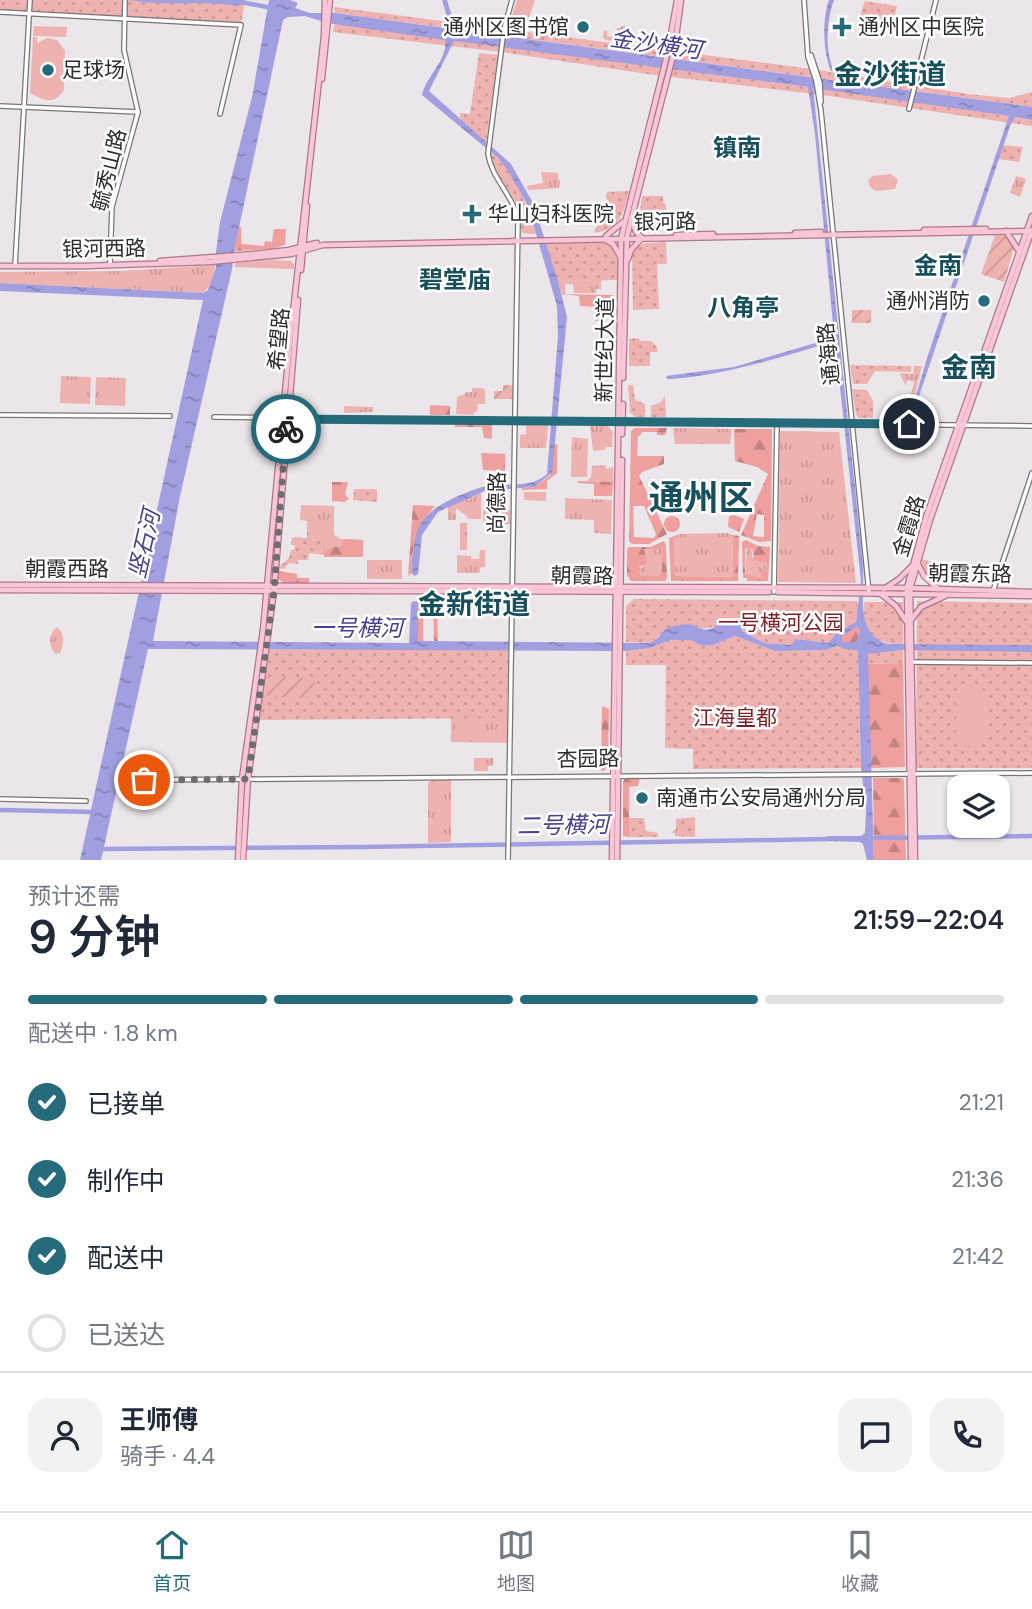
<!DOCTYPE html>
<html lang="zh">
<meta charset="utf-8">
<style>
:root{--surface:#fff;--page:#f2f2f3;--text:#1f2937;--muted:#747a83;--line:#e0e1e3;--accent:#266b7b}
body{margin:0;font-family:"DM Sans","Noto Sans SC",sans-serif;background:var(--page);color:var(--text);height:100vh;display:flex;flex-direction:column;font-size:26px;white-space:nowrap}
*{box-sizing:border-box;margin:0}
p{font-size:23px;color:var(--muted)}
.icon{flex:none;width:38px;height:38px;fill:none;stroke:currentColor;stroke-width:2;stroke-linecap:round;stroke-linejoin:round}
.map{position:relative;height:860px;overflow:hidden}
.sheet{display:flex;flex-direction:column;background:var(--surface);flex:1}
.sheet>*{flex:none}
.buttons{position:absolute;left:947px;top:775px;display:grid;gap:14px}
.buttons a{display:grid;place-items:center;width:63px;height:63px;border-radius:14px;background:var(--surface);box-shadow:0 2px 5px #0004;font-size:35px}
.pin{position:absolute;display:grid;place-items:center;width:60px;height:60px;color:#fff;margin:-30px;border:4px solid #fff;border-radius:50%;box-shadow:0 2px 7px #0007}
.courier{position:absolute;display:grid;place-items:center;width:70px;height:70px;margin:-35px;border:5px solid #266b7b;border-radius:50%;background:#fff;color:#222;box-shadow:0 2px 9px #0007}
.overview em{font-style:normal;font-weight:600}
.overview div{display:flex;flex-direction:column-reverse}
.overview{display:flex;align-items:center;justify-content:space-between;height:119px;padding:0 28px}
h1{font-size:46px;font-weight:600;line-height:52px}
.bar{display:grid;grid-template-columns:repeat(4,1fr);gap:10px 7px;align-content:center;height:84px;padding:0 28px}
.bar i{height:9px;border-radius:5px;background:var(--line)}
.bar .current{background:var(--accent)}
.bar p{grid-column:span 4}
.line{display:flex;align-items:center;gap:18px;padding:0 28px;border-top:2px solid var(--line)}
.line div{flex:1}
.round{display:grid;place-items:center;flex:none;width:74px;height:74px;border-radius:21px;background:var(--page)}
ol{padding:0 28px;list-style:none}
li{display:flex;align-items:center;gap:21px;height:77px}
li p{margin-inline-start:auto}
li .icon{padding:7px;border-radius:50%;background:var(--accent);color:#fff;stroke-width:4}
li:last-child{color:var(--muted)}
li i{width:38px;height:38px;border:4px solid var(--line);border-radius:50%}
.tabs{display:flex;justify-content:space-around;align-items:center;height:98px;border-top:2px solid var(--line);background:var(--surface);font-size:19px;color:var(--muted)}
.tabs a{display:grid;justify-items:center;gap:4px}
.tabs .current{color:var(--accent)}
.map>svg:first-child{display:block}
.grass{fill:url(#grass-tufts)}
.forest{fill:url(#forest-firs);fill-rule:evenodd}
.park{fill:url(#park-dots)}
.garden{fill:url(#garden-furrows)}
.pitch{fill:#eeb2b0}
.water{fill:url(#water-ripples);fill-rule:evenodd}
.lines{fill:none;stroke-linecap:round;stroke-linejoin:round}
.river{stroke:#a29fe1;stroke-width:4.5}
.minor-casing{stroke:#787477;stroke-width:6}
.major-casing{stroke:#ae778b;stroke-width:7}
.minor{stroke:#fff;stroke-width:3.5}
.major{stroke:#f8c6d7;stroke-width:4.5}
.done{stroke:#706d70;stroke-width:7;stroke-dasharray:0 12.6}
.route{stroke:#266b7b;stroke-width:9}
.poi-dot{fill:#266b7b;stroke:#fff;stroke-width:2.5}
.labels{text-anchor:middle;stroke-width:5;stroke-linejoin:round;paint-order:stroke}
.poi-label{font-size:21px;fill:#2e2c2e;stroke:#fff;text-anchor:start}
.street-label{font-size:21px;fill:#2e2c2e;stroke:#fff}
.park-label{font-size:21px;fill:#7c1f27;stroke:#fff}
.water-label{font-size:23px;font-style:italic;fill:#493f8e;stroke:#fff}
.quarter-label{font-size:24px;font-weight:bold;fill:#174f5b;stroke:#fff}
.district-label{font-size:28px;font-weight:bold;fill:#174f5b;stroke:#fff}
.town-label{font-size:35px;font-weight:bold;fill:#174f5b;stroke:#fff}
</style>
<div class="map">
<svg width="1032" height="860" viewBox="0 0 1032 860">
<defs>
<pattern id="grass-tufts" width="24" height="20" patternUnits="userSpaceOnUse" patternTransform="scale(1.75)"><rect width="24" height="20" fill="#eeb2b0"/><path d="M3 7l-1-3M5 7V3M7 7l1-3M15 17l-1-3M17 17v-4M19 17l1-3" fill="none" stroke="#cc9998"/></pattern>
<pattern id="forest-firs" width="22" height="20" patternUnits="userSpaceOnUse" patternTransform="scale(1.75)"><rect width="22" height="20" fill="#ef9f9d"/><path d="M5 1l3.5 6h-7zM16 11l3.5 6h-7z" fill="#c28280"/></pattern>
<pattern id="park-dots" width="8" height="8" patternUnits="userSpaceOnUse" patternTransform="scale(1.75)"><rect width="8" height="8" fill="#eeb2b0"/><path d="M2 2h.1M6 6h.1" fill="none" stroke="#cc9998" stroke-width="1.8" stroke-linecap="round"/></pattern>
<pattern id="garden-furrows" width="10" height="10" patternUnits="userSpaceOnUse" patternTransform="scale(1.75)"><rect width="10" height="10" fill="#eeb2b0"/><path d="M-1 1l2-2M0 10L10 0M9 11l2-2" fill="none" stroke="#cc9998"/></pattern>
<pattern id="water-ripples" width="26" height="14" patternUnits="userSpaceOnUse" patternTransform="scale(1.75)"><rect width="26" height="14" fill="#a29fe1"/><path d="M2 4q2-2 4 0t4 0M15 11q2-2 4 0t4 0" fill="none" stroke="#8482b7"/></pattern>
</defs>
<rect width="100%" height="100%" fill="#ebe6ea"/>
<g class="grass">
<polygon points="625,25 625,42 605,40 603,37 604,30 607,31 607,36 614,37 617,35 617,29"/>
<polygon points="541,172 558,173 558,179 560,180 559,188 528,190 527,186 543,183"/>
<polygon points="1016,176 1026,179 1020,197 1010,193"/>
<polygon points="272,260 291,261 294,264 294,269 235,267 236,263"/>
<polygon points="216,265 211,285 203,293 0,283 0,272 120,271"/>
<polygon points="601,280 601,289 596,289 596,293 574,293 573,284 565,284 565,295 562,295 558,281"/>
<polygon points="914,366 922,366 910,415 906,414 914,382 907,380 906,386 899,373 913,374"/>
<polygon points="61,376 91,377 90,404 60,403"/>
<polygon points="96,377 126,378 125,406 95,405"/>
<polygon points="472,388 483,388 485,391 485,404 478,404 477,412 474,412 474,415 456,414 457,397 465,394 466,392 472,392"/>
<polygon points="344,406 373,407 373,412 344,413"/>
<polygon points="526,425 548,426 546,448 520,448 520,435 526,434"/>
<polygon points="590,426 608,426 613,432 612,447 605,447 605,450 593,451"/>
<polygon points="673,428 732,429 730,444 675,444"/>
<polygon points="780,431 839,432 856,583 778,582"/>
<polygon points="572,437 588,439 587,477 571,477"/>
<polygon points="606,465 606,469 613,467 613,482 587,481 591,477 592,466"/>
<polygon points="524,492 546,492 546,501 524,500"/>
<polygon points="481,493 481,519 465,519 469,518 456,508 456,520 448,520 448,507"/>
<polygon points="565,498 612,500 611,534 594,533 594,520 565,519"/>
<polygon points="301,505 334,506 334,535 341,539 363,540 363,557 324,557 324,540 307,540 307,521 300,520"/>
<polygon points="483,510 510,510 510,524 483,523"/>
<rect x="460" y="523" width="7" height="27"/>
<polygon points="727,533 733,535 734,577 675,576 674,536 680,534"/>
<polygon points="747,548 752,548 752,557 767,563 767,567 761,578 745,575"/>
<polygon points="644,549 662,549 663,573 659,576 641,576 638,568 643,567"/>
<polygon points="480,550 485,550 485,567 481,567 479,573 457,573 457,555 471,556 471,559 479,559"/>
<rect x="367" y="560" width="35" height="19"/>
<path d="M57,627c8,6 7,18 3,26l-4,1c-8,-6 -8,-20 1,-27z"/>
<polygon points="451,718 507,718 507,743 451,742"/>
<polygon points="474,758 493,758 493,766 488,766 488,771 474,771"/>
<polygon points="433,779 451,779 451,842 428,843 428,783"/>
</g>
<g class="forest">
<polygon points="239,227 241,227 241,244 264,246 265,241 272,242 274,229 286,229 285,245 272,249 234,251"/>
<polygon points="565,294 613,295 613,305 602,305 601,321 595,321 595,307 580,306 579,296"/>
<polygon points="430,405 450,406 450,415 430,415"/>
<polygon points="455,424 492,424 492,439 484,438 482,427 455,427"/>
<path d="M634,428h33l-2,7h-8v-3h-16v3l-3,1 -1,20h27v8l-22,8 -3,4 28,58 -18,10h-17l-3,-3 2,-110zM633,506h11l12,28 -2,4 -20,-1z"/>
<path d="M734,429h38l-1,112 -12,1 -18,-7 27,-61 -11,-7 -22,-6zM757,514l7,1v22l-11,-1z"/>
<polygon points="554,444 557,444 557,473 547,481 547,489 522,490 522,488 534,487 551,475"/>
<polygon points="481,453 505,454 505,471 483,470"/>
<polygon points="578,481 613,482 612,496 594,496 594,484 578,483"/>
<polygon points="332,482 348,482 345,494 349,499 344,502 332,501"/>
<path d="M413,505l22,1c-21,23 -22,37 -24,67l-3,3z"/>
<polygon points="734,515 744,519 739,532 728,527 729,516"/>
<circle cx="672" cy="524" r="8"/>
<polygon points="733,535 739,536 738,581 671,581 669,538 674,536 675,576 733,577"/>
<polygon points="344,539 363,540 363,557 324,557 324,553 332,547 341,547"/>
<path d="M746,540l12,6 12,1 -2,34h-21v-3h-4l-1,-36zM747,548h5l2,12 13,3v4l-6,4v7l-16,-4v-24z"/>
<path d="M664,541l2,4 1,33 -2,3h-34l-4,-6v-25l2,-3h21zM644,549h18v24l-4,3h-17l-3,-8 9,-5z"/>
<polygon points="278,571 297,574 297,578 309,578 309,584 284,583 278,579"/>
<polygon points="437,596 438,641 434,641 433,602"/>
<polygon points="418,602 423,604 423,641 417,641"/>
<polygon points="855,627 860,630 857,642 842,642 842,636"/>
<polygon points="903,663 905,767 870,768 867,664"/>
<polygon points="602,706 609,709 608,765 605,770 601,771"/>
<polygon points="625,778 640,778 638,786 629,787 629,837 623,836 623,782"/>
<polygon points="873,778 902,778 904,780 906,860 874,860"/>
</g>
<g class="park">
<polygon points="0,0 245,0 241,25 0,12"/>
<polygon points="865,1 897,6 893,23 858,21"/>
<polygon points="334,7 812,69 968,94 1009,98 1032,92 1032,107 335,13"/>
<polygon points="337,24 933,104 1032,120 1032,126 822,95 654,75 501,52 333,32 334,25"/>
<polygon points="479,53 498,55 486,142 460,119 460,113 470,114"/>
<polygon points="1002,145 1023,147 1019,162 997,159"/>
<path d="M491,153c22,14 38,56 45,81l-14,-1c-2,-9 -1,-19 -5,-28 -9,-19 -23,-31 -26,-52z"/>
<path d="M629,191c-5,22 -10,39 -35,42 1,-8 9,-10 10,-17 2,-6 1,-8 5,-14l-3,-4 1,-6z"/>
<polygon points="642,196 663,196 663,203 666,204 666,228 660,228 659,231 643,231 638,227"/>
<path d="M545,242l62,1c13,10 10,22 11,37l-60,1z"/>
<polygon points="666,242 667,264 657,264 659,309 633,310 632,254 635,248 646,243"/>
<polygon points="638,338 641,341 651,341 657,347 657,352 650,352 650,366 629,366 629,339"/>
<polygon points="850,365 911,366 911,372 875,371 867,384 853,384"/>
<polygon points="628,385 633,385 635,400 645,404 645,417 635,417 630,412"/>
<polygon points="852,389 867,390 873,401 873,418 859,418 856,415"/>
<polygon points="665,396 666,417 651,417 651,406 661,402"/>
<polygon points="354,489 377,489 377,502 353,500"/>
<polygon points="296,537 324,540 324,555 309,553 308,560 298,560 298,564 289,563 284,569 278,568 289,558 291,550 294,550 295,545 291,545 292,538"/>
<path d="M922,559l32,11 -4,12c-16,0 -28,-5 -28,-23z"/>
<polygon points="634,599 857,601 858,602 856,622 838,632 828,643 797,639 790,645 764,643 742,631 714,627 698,629 693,625 661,634 652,643 626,642 626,606"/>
<polygon points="917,601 1032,603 1032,768 916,768"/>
<path d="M864,602h39v43c-14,-1 -34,-4 -38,-20 -2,-8 0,-16 -1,-23z"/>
<polygon points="735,636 775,651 826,650 837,646 858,650 861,768 693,769 693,749 665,748 666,665 626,665 626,651 650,648 671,640 690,640 703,646 713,645"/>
<polygon points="269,650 508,650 507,718 259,720"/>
<polygon points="903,650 903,663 867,664 867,656 870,653"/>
<polygon points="695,817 695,837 675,836 675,833 671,833 676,829 676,819"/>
<polygon points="629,818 644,818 646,831 658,833 658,837 629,837"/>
</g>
<g class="garden">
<polygon points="1001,233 1004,233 1014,248 1004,282 981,274 995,235"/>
<rect x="852" y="310" width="19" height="13"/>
<polygon points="503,385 513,385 513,399 494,399 494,391 503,391"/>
<polygon points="267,677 315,678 315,698 267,697"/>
</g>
<g class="pitch">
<polygon points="517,0 535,0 528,21 520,27 513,22 509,24"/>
<polygon points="34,26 67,27 66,37 33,36"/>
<path d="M33,37h4v6l10,-5 10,2 8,11 -1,39c-10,16 -21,10 -34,3z"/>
<polygon points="891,174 898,180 895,189 876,191 870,187 868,181 872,176"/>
<path d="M970,685l10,1c14,13 14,56 -7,62l-17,-8v-50z"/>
</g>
<g class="water">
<path d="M129,0h113l-3,6c-36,-6 -73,1 -110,-6z"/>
<path d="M269,0h21l8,3 -3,5 15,5h25l110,15 3,-8 -6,-20h5l6,20v9l579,78v13l-17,-3 -5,9 -97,288 -2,-2 17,-57 81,-239 -196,-28 50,476c2,29 -9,70 25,80l144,1v7l-129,-2 -35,4 6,206h-7l-4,-16 -3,-2 -33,-1 -2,-2 2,-3h34l4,-3 1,-24 -5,-41 -3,-118h-10l-11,-4 -11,4 -51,1 -40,-15 -22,9 -10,1 -13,-6h-19l-21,8 -24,3 -478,-2 -47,211h-21l123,-560 -203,-9v-8l203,10 5,-3 8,-22v-16l4,-30 32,-125zM305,16l22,7 118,17c3,20 -19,36 -23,55l76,63 9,11 21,37 29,100 1,30 -11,138c-14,13 -34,10 -52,11 -14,1 -24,6 -37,11 -42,19 -44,34 -47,77l4,3 3,-2 4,-39 16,-23 47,-21 49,-4 18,-14 15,-156 -9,-36 -25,-78 -22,-39 -82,-73 25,-50 354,46 7,47 19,201 -12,6 -88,26 -68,9 1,3h4c56,-4 110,-22 164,-38l26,240 -5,41 -18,10 -10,11 -31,-4 -7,6 -26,-2 -22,-12 -2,-9c-20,-9 -16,4 -31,7 -7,2 -10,-2 -16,-4 -5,-2 -17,0 -22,2 -11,3 -11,14 -22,16l-231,-2v-39l-4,-1 -3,2 -2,40 -256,-2 27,-145 52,-227 2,-18 49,-231 5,-3zM856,627l4,3 -3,12h-15v-6z"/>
<path d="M829,0h5c-8,20 -9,53 0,71h-3c-8,-20 -9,-51 -2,-71z"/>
</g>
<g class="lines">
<g class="river">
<polyline points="236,1 272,8"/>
<polyline points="0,810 94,812"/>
<polyline points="869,838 1032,836"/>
<polyline points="99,849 362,847 828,839"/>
</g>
<g class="minor-casing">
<g id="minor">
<polyline points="804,0 808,57 816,81 821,111 869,593"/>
<polyline points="0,12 241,25 220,114"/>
<polyline points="811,55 820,83 821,102"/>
<polyline points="0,106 138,112"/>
<polyline points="909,109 936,0"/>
<polyline points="110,265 112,207 138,112 124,50 125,0"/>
<polyline points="15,266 30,0"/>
<polyline points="0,415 170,416"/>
<polyline points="214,417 1032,426"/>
<polyline points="993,591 1032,473"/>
<polyline points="774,592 777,423"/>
<polyline points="909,662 1032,663"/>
<polyline points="144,780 1032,773"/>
<polyline points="0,799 86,801"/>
<path d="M508,860l10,-640c-5,-25 -26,-41 -30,-66l16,-125 8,-29"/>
</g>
</g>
<g class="major-casing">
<g id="major">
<polyline points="322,79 330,0"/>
<polyline points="631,218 636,232 640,236"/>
<polyline points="924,230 986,229"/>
<polyline points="1006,231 1019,251"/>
<polyline points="795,233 821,232"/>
<polyline points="676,235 713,234"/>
<polyline points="606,236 623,222"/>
<polyline points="606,240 613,244 620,256"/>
<polyline points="628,259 631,250 642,238"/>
<polyline points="160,261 254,254 289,250 317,243"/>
<polyline points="0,266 84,266 209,262 291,254 323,245 1032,231"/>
<polyline points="301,270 307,206"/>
<polyline points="623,378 627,236 674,52 681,0"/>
<polyline points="622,434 623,404"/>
<polyline points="918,564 924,576 938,589"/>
<polyline points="0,585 907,588 1032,592"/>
<polyline points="884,589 899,579 912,566"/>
<polyline points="0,590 769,592"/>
<polyline points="778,592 1032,596"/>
<polyline points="881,594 896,606 906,621"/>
<polyline points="911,620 921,607 945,596"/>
<polyline points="238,860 242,779 263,630 290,339 324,36 325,0"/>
<polyline points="243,860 248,779 274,591 298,300"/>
<polyline points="612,860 621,239 668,51 677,0"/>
<polyline points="617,860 622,460"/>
<polyline points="911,860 907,588 926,517 1032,216"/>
<polyline points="915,860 910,589 930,520 1032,230"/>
</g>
</g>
<use href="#minor" class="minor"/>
<use href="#major" class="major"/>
</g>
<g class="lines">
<polyline class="done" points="144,780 248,779 274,591 286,429"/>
<polyline class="route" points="286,429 287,419 909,424"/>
</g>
<g class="poi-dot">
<circle cx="583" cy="27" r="7"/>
<path d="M838.5 16.5h7v7h7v7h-7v7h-7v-7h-7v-7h7z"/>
<circle cx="48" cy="70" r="7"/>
<path d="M468.5 203.5h7v7h7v7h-7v7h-7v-7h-7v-7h7z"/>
<circle cx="984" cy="301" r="7"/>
<circle cx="642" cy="798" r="7"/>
</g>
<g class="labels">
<g class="poi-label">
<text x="569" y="34" text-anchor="end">通州区图书馆</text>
<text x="858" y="34">通州区中医院</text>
<text x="62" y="77">足球场</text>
<text x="488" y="221">华山妇科医院</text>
<text x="970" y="308" text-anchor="end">通州消防</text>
<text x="656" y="805">南通市公安局通州分局</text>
</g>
<g class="street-label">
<text transform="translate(109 170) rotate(-76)" y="7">毓秀山路</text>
<text transform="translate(665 222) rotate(-1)" y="7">银河路</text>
<text transform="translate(104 249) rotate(-1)" y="7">银河西路</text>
<text transform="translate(279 339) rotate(-85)" y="7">希望路</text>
<text transform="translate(605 350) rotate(-89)" y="7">新世纪大道</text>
<text transform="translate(829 354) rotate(-96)" y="7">通海路</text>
<text transform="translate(497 503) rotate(-89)" y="7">尚德路</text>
<text transform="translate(909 526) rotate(-73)" y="7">金霞路</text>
<text x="67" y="576">朝霞西路</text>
<text transform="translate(970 574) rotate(1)" y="7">朝霞东路</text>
<text transform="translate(582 576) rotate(1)" y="7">朝霞路</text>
<text transform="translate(588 759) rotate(-1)" y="7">杏园路</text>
</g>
<g class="park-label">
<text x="781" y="630">一号横河公园</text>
<text x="735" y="725">江海皇都</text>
</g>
<g class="water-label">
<text transform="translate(656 44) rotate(8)" y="8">金沙横河</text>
<text transform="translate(144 544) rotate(-77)" y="8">竖石河</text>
<text x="357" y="636">一号横河</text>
<text transform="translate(563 825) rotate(-1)" y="8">二号横河</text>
</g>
<g class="quarter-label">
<text x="737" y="156">镇南</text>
<text x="938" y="274">金南</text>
<text x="455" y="288">碧堂庙</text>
<text x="743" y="316">八角亭</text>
</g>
<g class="district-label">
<text x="890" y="84">金沙街道</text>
<text x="969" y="377">金南</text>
<text x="474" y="614">金新街道</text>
</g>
<g class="town-label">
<text x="701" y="510">通州区</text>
</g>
</g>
</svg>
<div class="buttons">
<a><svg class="icon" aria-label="layers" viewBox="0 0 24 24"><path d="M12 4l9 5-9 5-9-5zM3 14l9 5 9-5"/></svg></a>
</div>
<div class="pin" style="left:144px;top:780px;background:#ea580c"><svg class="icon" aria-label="bag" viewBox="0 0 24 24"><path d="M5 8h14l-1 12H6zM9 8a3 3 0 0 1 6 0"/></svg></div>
<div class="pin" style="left:909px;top:424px;background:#1f2937"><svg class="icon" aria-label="home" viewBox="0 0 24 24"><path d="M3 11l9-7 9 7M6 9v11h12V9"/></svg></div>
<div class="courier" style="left:286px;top:429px"><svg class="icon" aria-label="bike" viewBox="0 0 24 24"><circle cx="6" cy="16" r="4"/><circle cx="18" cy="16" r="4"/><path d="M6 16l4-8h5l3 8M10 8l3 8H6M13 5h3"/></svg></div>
</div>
<section class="sheet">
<div class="overview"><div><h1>9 分钟</h1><p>预计还需</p></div><em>21:59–22:04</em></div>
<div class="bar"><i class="current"></i><i class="current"></i><i class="current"></i><i></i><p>配送中 · 1.8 km</p></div>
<ol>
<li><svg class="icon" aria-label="check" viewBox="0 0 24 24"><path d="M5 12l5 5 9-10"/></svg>已接单<p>21:21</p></li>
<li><svg class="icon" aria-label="check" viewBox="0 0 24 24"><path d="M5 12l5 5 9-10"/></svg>制作中<p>21:36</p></li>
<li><svg class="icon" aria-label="check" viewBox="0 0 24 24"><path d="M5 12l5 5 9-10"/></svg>配送中<p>21:42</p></li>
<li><i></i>已送达</li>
</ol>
<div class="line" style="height:126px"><a class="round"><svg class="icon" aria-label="person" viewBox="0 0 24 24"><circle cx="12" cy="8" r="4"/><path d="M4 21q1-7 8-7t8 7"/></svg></a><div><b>王师傅</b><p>骑手 · 4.4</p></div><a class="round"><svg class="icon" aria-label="chat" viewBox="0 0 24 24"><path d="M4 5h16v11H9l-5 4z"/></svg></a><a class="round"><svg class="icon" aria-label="phone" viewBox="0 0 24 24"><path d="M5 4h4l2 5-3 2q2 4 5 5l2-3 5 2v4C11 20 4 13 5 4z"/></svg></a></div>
</section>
<nav class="tabs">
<a class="current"><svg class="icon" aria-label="home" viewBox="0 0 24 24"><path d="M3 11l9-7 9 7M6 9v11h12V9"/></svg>首页</a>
<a><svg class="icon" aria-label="map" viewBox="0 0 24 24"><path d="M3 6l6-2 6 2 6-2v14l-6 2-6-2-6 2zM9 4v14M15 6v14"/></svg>地图</a>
<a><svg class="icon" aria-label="saved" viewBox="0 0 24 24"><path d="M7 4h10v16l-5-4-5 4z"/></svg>收藏</a>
</nav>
